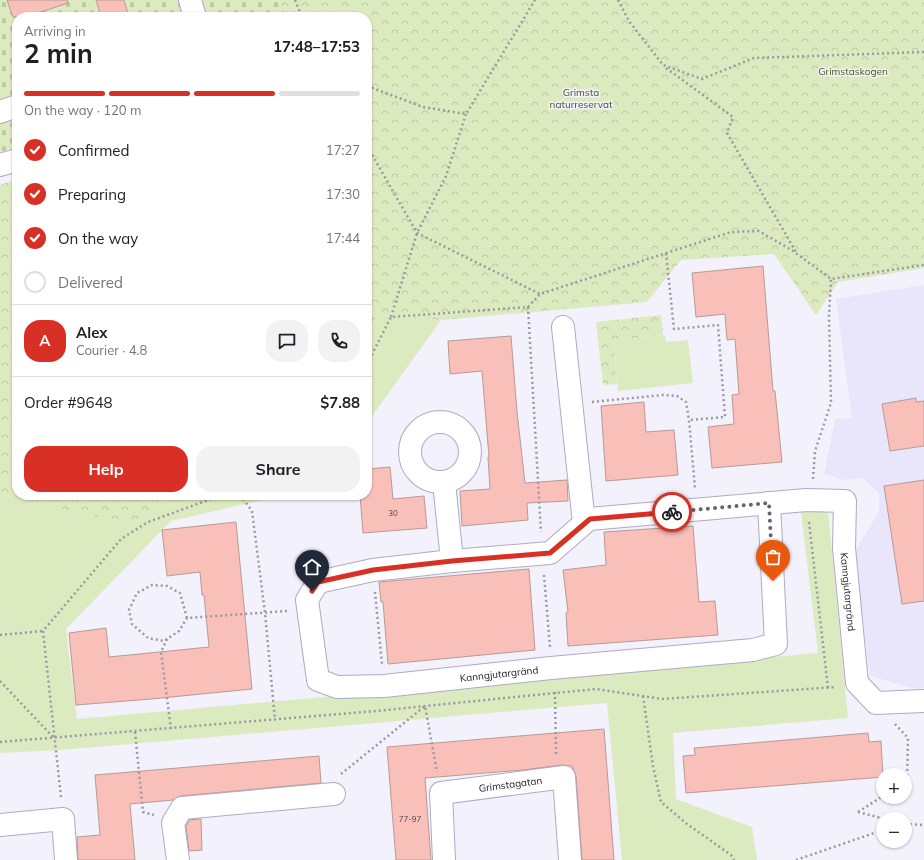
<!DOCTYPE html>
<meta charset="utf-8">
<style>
:root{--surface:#fff;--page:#f2f2f2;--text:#202124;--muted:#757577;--line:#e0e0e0;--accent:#d93025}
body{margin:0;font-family:Mulish,sans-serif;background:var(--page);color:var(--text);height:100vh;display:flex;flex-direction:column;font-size:15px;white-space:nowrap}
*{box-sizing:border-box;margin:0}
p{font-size:13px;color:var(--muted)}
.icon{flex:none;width:22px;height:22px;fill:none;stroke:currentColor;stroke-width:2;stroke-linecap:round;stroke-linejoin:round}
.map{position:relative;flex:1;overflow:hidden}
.details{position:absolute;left:12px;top:12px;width:360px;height:488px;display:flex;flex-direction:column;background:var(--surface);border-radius:16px;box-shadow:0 1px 3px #0004}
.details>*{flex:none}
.buttons{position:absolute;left:876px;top:768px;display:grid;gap:8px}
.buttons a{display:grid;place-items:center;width:36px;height:36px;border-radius:50%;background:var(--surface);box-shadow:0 1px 3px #0004;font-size:20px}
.pin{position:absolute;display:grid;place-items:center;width:34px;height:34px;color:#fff;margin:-41px -17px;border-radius:50% 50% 50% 0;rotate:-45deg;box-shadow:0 0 4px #0007}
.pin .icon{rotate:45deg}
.courier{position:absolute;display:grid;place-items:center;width:40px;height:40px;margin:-20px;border:3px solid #d93025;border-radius:50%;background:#fff;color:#222;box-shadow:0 1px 5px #0007}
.head em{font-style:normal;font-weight:700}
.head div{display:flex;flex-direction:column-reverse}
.head{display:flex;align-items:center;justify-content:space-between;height:68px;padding:0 12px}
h1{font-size:26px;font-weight:700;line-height:30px}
.bar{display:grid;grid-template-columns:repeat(4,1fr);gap:6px 4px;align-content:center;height:48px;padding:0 12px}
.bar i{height:5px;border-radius:3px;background:var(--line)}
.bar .current{background:var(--accent)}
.bar p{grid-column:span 4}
.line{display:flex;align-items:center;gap:10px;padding:0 12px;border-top:1px solid var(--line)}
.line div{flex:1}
.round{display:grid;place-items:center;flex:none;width:42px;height:42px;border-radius:16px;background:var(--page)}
ol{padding:0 12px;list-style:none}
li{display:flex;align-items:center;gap:12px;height:44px}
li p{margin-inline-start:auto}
li .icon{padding:4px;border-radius:50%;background:var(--accent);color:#fff;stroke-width:4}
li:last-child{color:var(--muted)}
li i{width:22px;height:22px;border:2px solid var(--line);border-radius:50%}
.action{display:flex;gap:8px;margin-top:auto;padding:8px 12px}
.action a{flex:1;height:46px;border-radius:16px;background:var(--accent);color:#fff;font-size:16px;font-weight:700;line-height:46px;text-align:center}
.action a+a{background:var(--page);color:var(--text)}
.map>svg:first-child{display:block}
.built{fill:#e9e6fb}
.grass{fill:#dcebbf}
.forest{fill:url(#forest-crowns)}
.cemetery{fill:url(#cemetery-stones)}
.building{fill:#f8c0b8;stroke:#b89a96}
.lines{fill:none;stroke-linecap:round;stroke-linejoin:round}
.minor-casing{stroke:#aeaac4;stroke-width:24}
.path{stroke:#9a98a3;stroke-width:2.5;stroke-dasharray:2 3;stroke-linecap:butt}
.minor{stroke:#fff;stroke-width:22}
.done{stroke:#66656f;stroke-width:4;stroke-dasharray:0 7.2}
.route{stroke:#d93025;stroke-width:5}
.labels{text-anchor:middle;stroke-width:3;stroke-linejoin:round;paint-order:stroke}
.number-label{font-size:8px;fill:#524348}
.park-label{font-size:10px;fill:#435312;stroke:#f2f1fc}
.street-label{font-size:10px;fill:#1b1923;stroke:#f2f1fc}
</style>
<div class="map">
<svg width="924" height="860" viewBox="0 0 924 860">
<defs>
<pattern id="forest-crowns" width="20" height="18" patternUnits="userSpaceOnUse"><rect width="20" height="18" fill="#dcebbf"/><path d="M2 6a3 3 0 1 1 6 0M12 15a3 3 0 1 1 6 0" fill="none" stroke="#bcc9a4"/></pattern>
<pattern id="cemetery-stones" width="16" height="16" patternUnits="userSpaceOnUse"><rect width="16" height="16" fill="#dcebbf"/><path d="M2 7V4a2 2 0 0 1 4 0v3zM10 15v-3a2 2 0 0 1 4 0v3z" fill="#bcc9a4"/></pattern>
</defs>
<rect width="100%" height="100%" fill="#f2f1fc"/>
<polygon class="built" points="924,285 924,688 916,689 870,676 854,553 879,511 879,493 863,478 843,480 824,474 835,419 852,418 836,299"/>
<g class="grass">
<polygon points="377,315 441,320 367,423 367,339"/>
<polygon points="665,335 666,342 688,340 693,383 618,391 613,341"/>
<polygon points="0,494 130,525 157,509 210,495 285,495 171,521 66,629 77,719 818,653 801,512 828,511 848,718 673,733 676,799 752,827 757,860 622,860 607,703 61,750 0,753"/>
</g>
<g class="forest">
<polygon points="279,0 924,0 924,268 838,282 816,315 774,254 681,260 647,302 441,320 377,315 367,339 367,17 286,17"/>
<polygon points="17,179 17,495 210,495 157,509 130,525 0,494 0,185"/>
<polygon points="661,315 663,335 613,341 617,384 603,385 596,322"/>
</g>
<polygon class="cemetery" points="0,0 279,0 286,17 17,17 17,147 0,152"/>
<g class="building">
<polygon points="7,0 67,0 68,3 38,13 39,17 13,17"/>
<polygon points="96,0 124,0 129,17 101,17"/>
<polygon points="763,266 773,391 775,391 782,462 712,468 708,427 734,424 732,395 739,394 735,339 727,340 725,314 696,317 692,273"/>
<polygon points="511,336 517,412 525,483 567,480 568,501 527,503 528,520 462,526 460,491 490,489 488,457 489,457 482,371 450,374 448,341"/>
<polygon points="916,398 916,402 924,401 924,446 890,451 882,404"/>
<polygon points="644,402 646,432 674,430 678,475 606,481 601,406"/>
<polygon points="390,467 393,499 424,496 427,528 363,533 360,495 367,495 367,469"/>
<polygon points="924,480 924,601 902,604 884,486"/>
<polygon points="236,522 252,689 151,699 76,705 69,633 106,628 109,657 209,647 204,595 202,595 200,572 167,576 162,530"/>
<polygon points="693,526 699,602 715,601 718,635 568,646 566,613 568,612 563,570 606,565 604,532"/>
<polygon points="529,569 535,650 388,664 383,602 381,602 379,582"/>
<polygon points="604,729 614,860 582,860 576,776 572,766 562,765 523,770 425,778 431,860 396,860 387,747"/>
<polygon points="868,733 869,742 881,741 883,777 686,793 683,756 695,755 694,748"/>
<polygon points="319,756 321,783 181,796 173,800 130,804 135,860 78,860 77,837 100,835 95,775"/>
<polygon points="201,819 202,850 189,851 186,826 189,820"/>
</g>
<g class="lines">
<g class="minor-casing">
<g id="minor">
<polyline points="190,0 195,17"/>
<polyline points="0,112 17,106"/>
<polyline points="0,165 17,160"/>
<polyline points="563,327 584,523"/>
<circle cx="440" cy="452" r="30"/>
<path id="s1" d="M444,482l8,79 -79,9 -55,12 -11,18 11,80 19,7 47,-1 167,-18 202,-18 23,-6 -7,-141"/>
<path id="s2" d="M452,561l98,-8 39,-34 217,-19 39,1 -1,47 13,135 19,20 48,-2"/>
<polyline points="0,825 63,819 66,860"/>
<polyline points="178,860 173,823 182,808 334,794"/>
<path id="s3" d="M444,860l-3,-67 123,-16 6,83"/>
</g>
</g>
<g class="path">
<polyline points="295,0 302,17"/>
<polyline points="618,0 629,21 663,65 702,79 754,58 924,52"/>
<polyline points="666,68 733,117 727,133 796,252"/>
<polyline points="367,86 423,107 466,114 535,0"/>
<polyline points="367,146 417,233 540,294"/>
<polyline points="666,253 674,329 718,325 725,417 689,420"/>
<polyline points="528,307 541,532"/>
<polyline points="391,317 417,233 446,176 466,114"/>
<polyline points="367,364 391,317 528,307 540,294 731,232 759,231 793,251 831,279 924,265"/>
<polyline points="592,402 663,395 677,396 686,402 689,420 695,488"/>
<polyline points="813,479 815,451 831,403 829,316 831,279"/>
<polyline points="240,495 252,511 265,613 275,720"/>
<polyline points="809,522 828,688"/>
<polyline points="544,575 550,647"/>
<polyline points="375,592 382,664"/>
<polyline points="187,618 180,593 167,586 152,585 137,593 129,610 132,624 148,638 164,641 179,631 187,618 287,611"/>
<polyline points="0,635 43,631"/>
<polyline points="167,639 161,652 171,729"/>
<polyline points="0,681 54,738"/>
<polyline points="555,692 556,757"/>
<polyline points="643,696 653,766 661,802 687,824 731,855 734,860"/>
<polyline points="895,724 908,738 907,781 905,782"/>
<polyline points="135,732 143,812 154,815"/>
<polyline points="0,742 376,711 596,689 662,699 836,687"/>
<polyline points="341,774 425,706 437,772"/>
<polyline points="61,797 43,631 121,539 148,522 222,495"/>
<polyline points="858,812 883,796"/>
<polyline points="858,812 885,819"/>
<polyline points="905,824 924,825"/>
<polyline points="796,860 883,830"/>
</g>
<use href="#minor" class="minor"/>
</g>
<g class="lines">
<polyline class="done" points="672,512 769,503 773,581"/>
<polyline class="route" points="312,591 318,582 373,570 452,561 550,553 590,519 672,512"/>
</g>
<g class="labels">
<g class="number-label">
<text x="393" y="516">30</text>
<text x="410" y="822">77-97</text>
</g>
<g class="park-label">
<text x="853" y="75">Grimstaskogen</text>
<text x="581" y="96">Grimsta<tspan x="581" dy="12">naturreservat</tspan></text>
</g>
<g class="street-label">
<text dy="4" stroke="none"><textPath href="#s2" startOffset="498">Kanngjutargränd</textPath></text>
<text dy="4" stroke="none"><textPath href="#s1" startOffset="500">Kanngjutargränd</textPath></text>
<text dy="4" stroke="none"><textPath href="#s3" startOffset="137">Grimstagatan</textPath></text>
</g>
</g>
</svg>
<div class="buttons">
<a>+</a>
<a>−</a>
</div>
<div class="pin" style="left:773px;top:581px;background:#ea580c"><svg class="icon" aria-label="bag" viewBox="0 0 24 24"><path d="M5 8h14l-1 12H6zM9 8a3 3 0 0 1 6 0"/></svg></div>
<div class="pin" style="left:312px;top:591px;background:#1f2937"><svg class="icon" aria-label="home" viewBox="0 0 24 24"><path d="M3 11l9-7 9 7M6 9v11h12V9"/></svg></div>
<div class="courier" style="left:672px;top:512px"><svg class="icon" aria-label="bike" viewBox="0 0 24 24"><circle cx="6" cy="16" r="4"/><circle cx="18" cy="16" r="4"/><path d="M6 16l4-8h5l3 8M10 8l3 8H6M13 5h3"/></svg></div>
<section class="details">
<div class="head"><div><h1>2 min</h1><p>Arriving in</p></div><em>17:48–17:53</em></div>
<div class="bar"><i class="current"></i><i class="current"></i><i class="current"></i><i></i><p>On the way · 120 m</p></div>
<ol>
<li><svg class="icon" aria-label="check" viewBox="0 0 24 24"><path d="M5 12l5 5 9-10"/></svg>Confirmed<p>17:27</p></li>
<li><svg class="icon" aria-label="check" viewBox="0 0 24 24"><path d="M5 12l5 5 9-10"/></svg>Preparing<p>17:30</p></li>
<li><svg class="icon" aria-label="check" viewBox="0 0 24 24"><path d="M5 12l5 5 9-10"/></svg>On the way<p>17:44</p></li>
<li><i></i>Delivered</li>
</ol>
<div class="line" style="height:72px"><b class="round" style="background:var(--accent);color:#fff">A</b><div><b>Alex</b><p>Courier · 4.8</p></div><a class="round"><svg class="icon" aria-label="chat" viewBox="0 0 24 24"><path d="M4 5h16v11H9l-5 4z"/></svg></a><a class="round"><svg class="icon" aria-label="phone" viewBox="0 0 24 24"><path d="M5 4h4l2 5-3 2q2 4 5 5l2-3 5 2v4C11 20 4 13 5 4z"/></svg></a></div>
<div class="line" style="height:52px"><div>Order #9648</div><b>$7.88</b></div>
<div class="action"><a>Help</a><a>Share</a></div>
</section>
</div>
